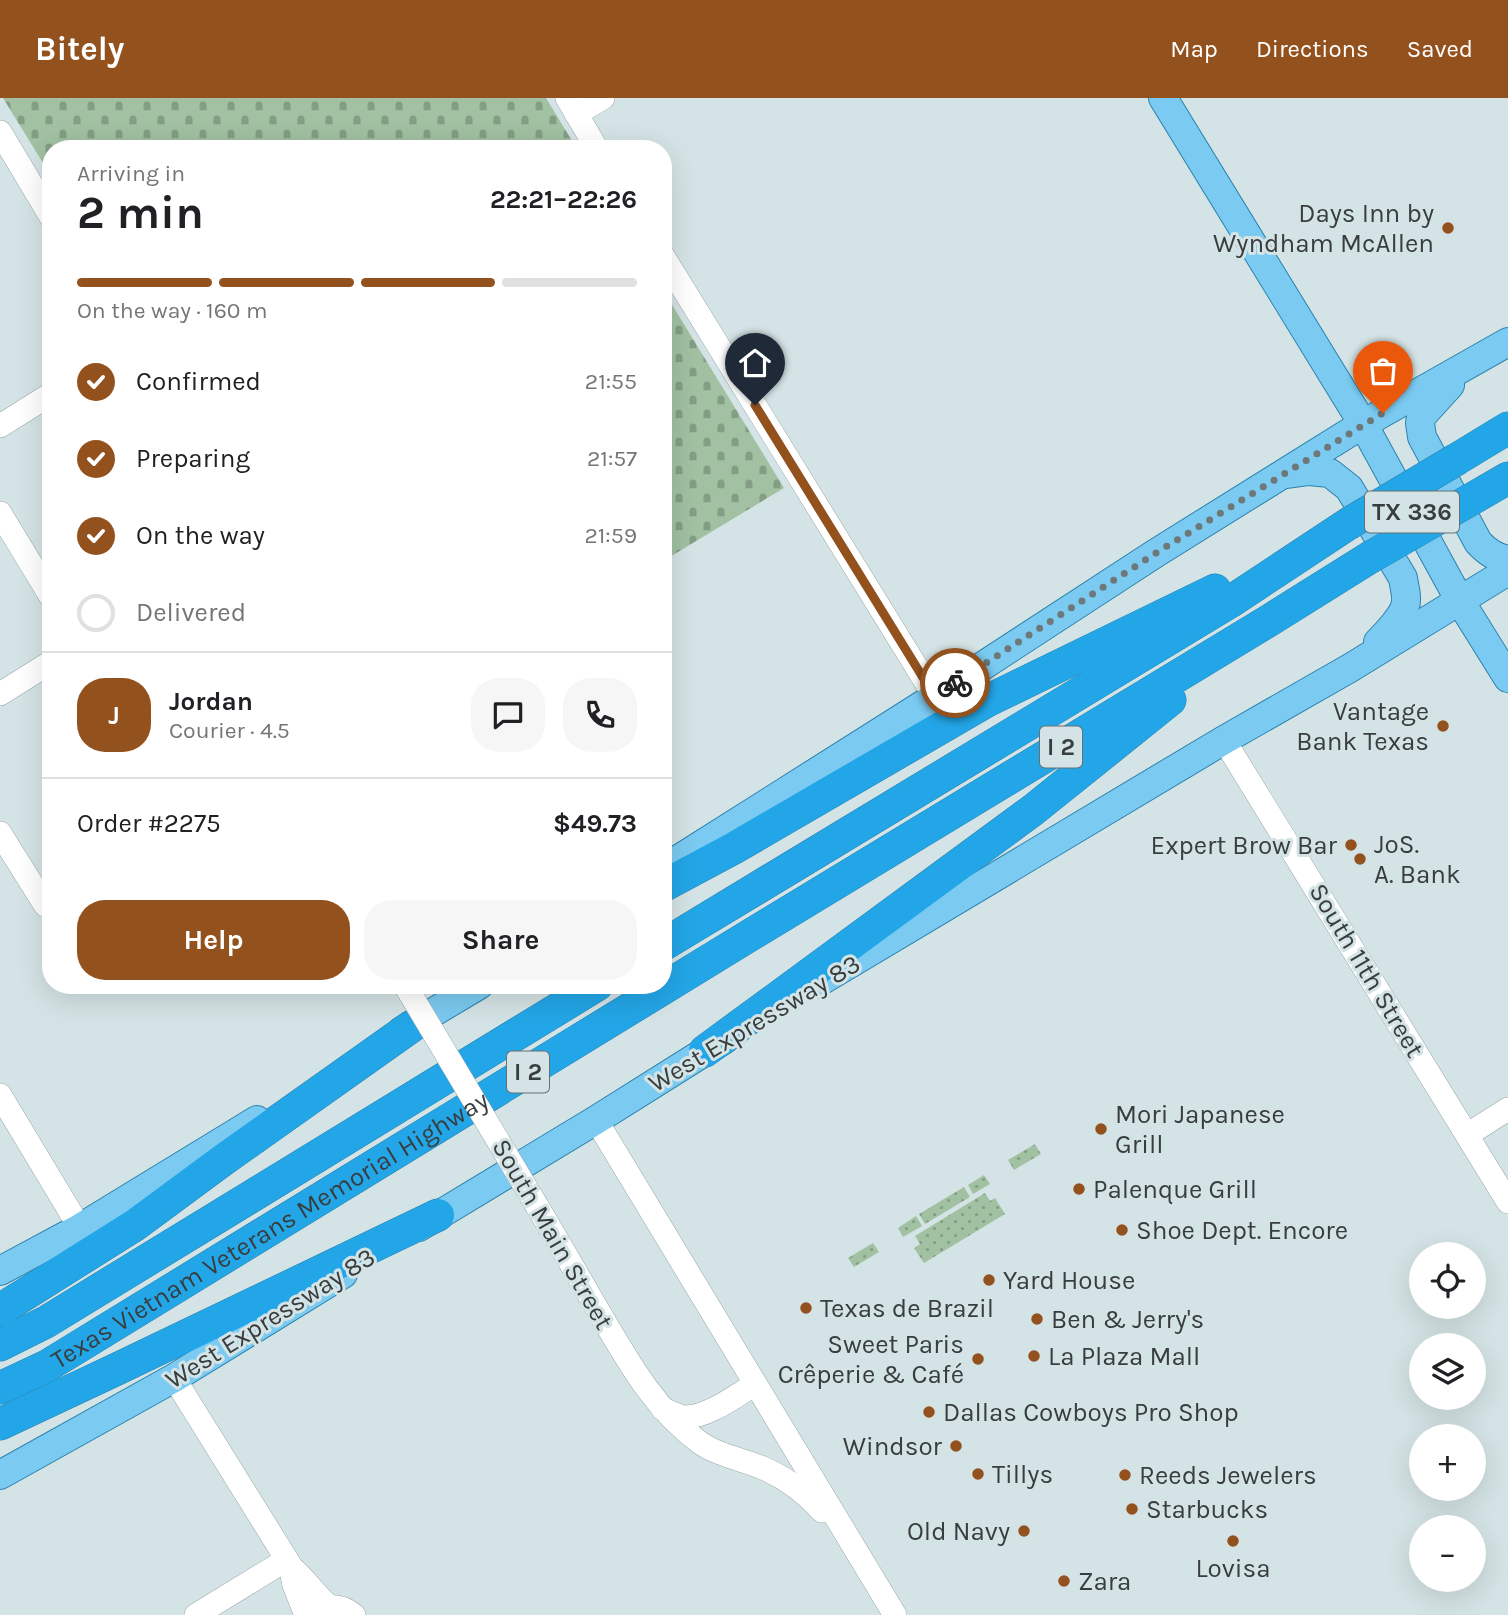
<!DOCTYPE html>
<meta charset="utf-8">
<style>
:root{--surface:#fff;--page:#f6f6f6;--text:#202124;--muted:#757577;--line:#e0e0e0;--accent:#93511e}
body{margin:0;font-family:Karla,sans-serif;background:var(--page);color:var(--text);height:100vh;display:flex;flex-direction:column;font-size:26px;white-space:nowrap}
*{box-sizing:border-box;margin:0}
p{font-size:23px;color:var(--muted)}
.icon{flex:none;width:38px;height:38px;fill:none;stroke:currentColor;stroke-width:2;stroke-linecap:round;stroke-linejoin:round}
.map{position:relative;flex:1;overflow:hidden}
.drawer{position:absolute;left:42px;top:42px;width:630px;height:854px;display:flex;flex-direction:column;background:var(--surface);border-radius:28px;box-shadow:0 7px 28px #0002}
.drawer>*{flex:none}
.controls{position:absolute;left:1409px;top:1144px;display:grid;gap:14px}
.controls a{display:grid;place-items:center;width:77px;height:77px;border-radius:50%;background:var(--surface);box-shadow:0 7px 28px #0002;font-size:35px}
.pin{position:absolute;display:grid;place-items:center;width:60px;height:60px;color:#fff;margin:-72px -30px;border-radius:50% 50% 50% 0;rotate:-45deg;box-shadow:0 0 7px #0007}
.pin .icon{rotate:45deg}
.courier{position:absolute;display:grid;place-items:center;width:70px;height:70px;margin:-35px;border:5px solid #93511e;border-radius:50%;background:#fff;color:#222;box-shadow:0 2px 9px #0007}
.head em{font-style:normal;font-weight:700}
.head div{display:flex;flex-direction:column-reverse}
.head{display:flex;align-items:center;justify-content:space-between;height:119px;padding:0 35px}
h1{font-size:46px;font-weight:700;line-height:52px}
.bar{display:grid;grid-template-columns:repeat(4,1fr);gap:10px 7px;align-content:center;height:84px;padding:0 35px}
.bar i{height:9px;border-radius:5px;background:var(--line)}
.bar .current{background:var(--accent)}
.bar p{grid-column:span 4}
.line{display:flex;align-items:center;gap:18px;padding:0 35px;border-top:2px solid var(--line)}
.line div{flex:1}
.round{display:grid;place-items:center;flex:none;width:74px;height:74px;border-radius:28px;background:var(--page)}
ol{padding:0 35px;list-style:none}
li{display:flex;align-items:center;gap:21px;height:77px}
li p{margin-inline-start:auto}
li .icon{padding:7px;border-radius:50%;background:var(--accent);color:#fff;stroke-width:4}
li:last-child{color:var(--muted)}
li i{width:38px;height:38px;border:4px solid var(--line);border-radius:50%}
.cta{display:flex;gap:14px;margin-top:auto;padding:14px 35px}
.cta a{flex:1;height:80px;border-radius:28px;background:var(--accent);color:#fff;font-size:28px;font-weight:700;line-height:80px;text-align:center}
.cta a+a{background:var(--page);color:var(--text)}
header{display:flex;align-items:center;gap:42px;box-sizing:border-box;height:98px;padding:0 35px;background:var(--accent);color:#fff}
header strong{font-size:33px}
nav{display:flex;gap:38px;margin-inline-start:auto;font-size:24px}
.map>svg:first-child{display:block}
.cemetery{fill:url(#cemetery-stones)}
.park{fill:url(#park-dots)}
.lines{fill:none;stroke-linecap:round;stroke-linejoin:round}
.minor-casing{stroke:#9ba9ab;stroke-width:24}
.major-casing{stroke:#2a82ac;stroke-width:30}
.highway-casing{stroke:#2a82ac;stroke-width:33}
.minor{stroke:#fff;stroke-width:23}
.major{stroke:#7bcaf1;stroke-width:28}
.highway{stroke:#23a6e7;stroke-width:32}
.minor-bridge-casing{stroke:#9ba9ab;stroke-width:24;stroke-linecap:butt}
.highway-bridge-casing{stroke:#2a82ac;stroke-width:33;stroke-linecap:butt}
.minor-bridge{stroke:#fff;stroke-width:23}
.highway-bridge{stroke:#23a6e7;stroke-width:32}
.done{stroke:#6f7879;stroke-width:7;stroke-dasharray:0 12.6}
.route{stroke:#93511e;stroke-width:9}
.poi-dot{fill:#93511e;stroke:#d4e3e5;stroke-width:2.5}
.labels{text-anchor:middle;stroke-width:6;stroke-linejoin:round;paint-order:stroke}
.shield{fill:#d4e3e5;stroke:#677071;stroke-width:2}
.shield-label{font-size:24px;font-weight:bold;fill:#383e3f}
.poi-label{font-size:26px;fill:#383e3f;stroke:#d4e3e5;text-anchor:start}
.street-label{font-size:26px;fill:#383e3f;stroke:#d4e3e5}
</style>
<header>
<strong>Bitely</strong>
<nav><a>Map</a><a>Directions</a><a>Saved</a></nav>
</header>
<div class="map">
<svg width="1508" height="1517" viewBox="0 0 1508 1517">
<defs>
<pattern id="cemetery-stones" width="16" height="16" patternUnits="userSpaceOnUse" patternTransform="scale(1.75)"><rect width="16" height="16" fill="#a1c1a2"/><path d="M2 7V4a2 2 0 0 1 4 0v3zM10 15v-3a2 2 0 0 1 4 0v3z" fill="#849e85"/></pattern>
<pattern id="park-dots" width="8" height="8" patternUnits="userSpaceOnUse" patternTransform="scale(1.75)"><rect width="8" height="8" fill="#a1c1a2"/><path d="M2 2h.1M6 6h.1" fill="none" stroke="#849e85" stroke-width="1.8" stroke-linecap="round"/></pattern>
</defs>
<rect width="100%" height="100%" fill="#d4e3e5"/>
<g class="cemetery">
<polygon points="3,0 546,0 577,51 51,51 51,78"/>
<polygon points="663,192 784,390 663,463"/>
</g>
<g class="park">
<polygon points="1035,1046 1041,1056 1014,1072 1008,1062"/>
<polygon points="984,1077 990,1086 973,1096 968,1087"/>
<polygon points="964,1089 970,1099 925,1126 919,1116"/>
<polygon points="985,1095 990,1103 995,1100 1005,1116 924,1165 914,1150 920,1146 915,1138"/>
<polygon points="916,1118 922,1128 903,1139 898,1130"/>
<polygon points="873,1145 879,1154 854,1169 848,1160"/>
</g>
<g class="lines">
<g class="minor-casing">
<g id="minor">
<polyline points="567,0 597,51"/>
<polyline points="576,16 603,0"/>
<polyline points="0,34 51,119"/>
<polyline points="663,158 935,599"/>
<polyline points="0,328 51,296"/>
<polyline points="0,415 51,499"/>
<polyline points="0,596 51,564"/>
<polyline points="1224,642 1508,1104"/>
<polyline points="0,735 45,807"/>
<polyline points="0,997 80,1130"/>
<polyline points="596,1022 895,1517"/>
<polyline points="1467,1037 1508,1011"/>
<path d="M537,1108c21,35 41,70 62,106 28,47 54,96 100,130 18,13 42,17 64,26 23,10 42,24 59,43"/>
<path d="M174,1280l118,190c14,11 23,27 37,38"/>
<path d="M663,1311c6,2 15,7 21,8 23,1 53,-22 71,-33"/>
<polyline points="292,1477 294,1487 306,1517"/>
<path d="M316,1513c15,-7 26,-6 38,4"/>
<polyline points="196,1517 286,1462"/>
</g>
</g>
<g class="major-casing">
<g id="major">
<polyline points="1163,0 1363,326 1460,503 1508,580"/>
<path d="M1450,287l-29,32 -1,6 2,14 56,105c9,10 17,15 30,18"/>
<path d="M1287,376l22,-3 21,2 19,15 54,90c1,8 5,20 2,28 -2,10 -20,29 -27,36"/>
<polyline points="663,771 935,599 1156,455 1363,326 1508,244"/>
<polyline points="816,886 1224,642 1350,570 1508,473"/>
<polyline points="402,933 479,887"/>
<polyline points="419,1129 596,1022 725,941"/>
<polyline points="0,1173 80,1130 257,1022"/>
<polyline points="0,1377 174,1280 343,1176"/>
</g>
</g>
<g class="highway-casing">
<g id="highway">
<polyline points="1457,361 1508,330"/>
<polyline points="1477,398 1508,380"/>
<polyline points="663,788 734,750 987,603 1215,492"/>
<polyline points="663,847 1230,504 1348,426"/>
<polyline points="705,953 1033,712 1170,602"/>
<polyline points="0,1212 135,1127 223,1062 412,928"/>
<polyline points="0,1247 46,1224 597,887"/>
<path id="s1" d="M0,1290l47,-22 705,-432 518,-314 99,-62"/>
<polyline points="0,1326 117,1271 438,1117"/>
</g>
</g>
<use href="#minor" class="minor"/>
<use href="#major" class="major"/>
<use href="#highway" class="highway"/>
<g class="minor-bridge-casing">
<polyline id="minor-bridge" points="405,887 537,1108"/>
</g>
<g class="highway-bridge-casing">
<g id="highway-bridge">
<polyline points="1348,426 1457,361"/>
<polyline points="1369,460 1477,398"/>
</g>
</g>
<use href="#minor-bridge" class="minor-bridge"/>
<use href="#highway-bridge" class="highway-bridge"/>
</g>
<g class="lines">
<polyline class="done" points="955,585 1156,455 1383,315"/>
<polyline class="route" points="755,307 935,599 955,585"/>
</g>
<g class="poi-dot">
<circle cx="1448" cy="130" r="7"/>
<circle cx="1443" cy="628" r="7"/>
<circle cx="1351" cy="747" r="7"/>
<circle cx="1360" cy="761" r="7"/>
<circle cx="1101" cy="1031" r="7"/>
<circle cx="1079" cy="1091" r="7"/>
<circle cx="1122" cy="1132" r="7"/>
<circle cx="989" cy="1182" r="7"/>
<circle cx="806" cy="1210" r="7"/>
<circle cx="1037" cy="1221" r="7"/>
<circle cx="1034" cy="1258" r="7"/>
<circle cx="978" cy="1261" r="7"/>
<circle cx="929" cy="1314" r="7"/>
<circle cx="956" cy="1348" r="7"/>
<circle cx="978" cy="1376" r="7"/>
<circle cx="1125" cy="1377" r="7"/>
<circle cx="1132" cy="1411" r="7"/>
<circle cx="1024" cy="1433" r="7"/>
<circle cx="1233" cy="1443" r="7"/>
<circle cx="1064" cy="1483" r="7"/>
</g>
<g class="labels">
<g class="shield">
<rect x="1365" y="393.5" width="94" height="41" rx="5"/>
<rect x="1040" y="628.5" width="42" height="41" rx="5"/>
<rect x="507" y="953.5" width="42" height="41" rx="5"/>
</g>
<g class="shield-label">
<text x="1412" y="422">TX 336</text>
<text x="1061" y="657">I 2</text>
<text x="528" y="982">I 2</text>
</g>
<g class="poi-label">
<text x="1434" y="124" text-anchor="end">Days Inn by<tspan x="1434" dy="30">Wyndham McAllen</tspan></text>
<text x="1429" y="622" text-anchor="end">Vantage<tspan x="1429" dy="30">Bank Texas</tspan></text>
<text x="1374" y="755">JoS.<tspan x="1374" dy="30">A. Bank</tspan></text>
<text x="1337" y="756" text-anchor="end">Expert Brow Bar</text>
<text x="1115" y="1025">Mori Japanese<tspan x="1115" dy="30">Grill</tspan></text>
<text x="1093" y="1100">Palenque Grill</text>
<text x="1136" y="1141">Shoe Dept. Encore</text>
<text x="1003" y="1191">Yard House</text>
<text x="820" y="1219">Texas de Brazil</text>
<text x="1051" y="1230">Ben &amp; Jerry's</text>
<text x="964" y="1255" text-anchor="end">Sweet Paris<tspan x="964" dy="30">Crêperie &amp; Café</tspan></text>
<text x="1048" y="1267">La Plaza Mall</text>
<text x="943" y="1323">Dallas Cowboys Pro Shop</text>
<text x="942" y="1357" text-anchor="end">Windsor</text>
<text x="992" y="1385">Tillys</text>
<text x="1139" y="1386">Reeds Jewelers</text>
<text x="1146" y="1420">Starbucks</text>
<text x="1010" y="1442" text-anchor="end">Old Navy</text>
<text x="1233" y="1479" text-anchor="middle">Lovisa</text>
<text x="1078" y="1492">Zara</text>
</g>
<g class="street-label">
<text transform="translate(1367 872) rotate(59)" y="9">South 11th Street</text>
<text transform="translate(754 925) rotate(-31)" y="9">West Expressway 83</text>
<text dy="9" stroke="none"><textPath href="#s1" startOffset="313">Texas Vietnam Veterans Memorial Highway</textPath></text>
<text transform="translate(553 1136) rotate(60)" y="9">South Main Street</text>
<text transform="translate(270 1220) rotate(-32)" y="9">West Expressway 83</text>
</g>
</g>
</svg>
<div class="controls">
<a><svg class="icon" aria-label="locate" viewBox="0 0 24 24"><circle cx="12" cy="12" r="6"/><path d="M12 2v4M12 18v4M2 12h4M18 12h4"/></svg></a>
<a><svg class="icon" aria-label="layers" viewBox="0 0 24 24"><path d="M12 4l9 5-9 5-9-5zM3 14l9 5 9-5"/></svg></a>
<a>+</a>
<a>−</a>
</div>
<div class="pin" style="left:1383px;top:315px;background:#ea580c"><svg class="icon" aria-label="bag" viewBox="0 0 24 24"><path d="M5 8h14l-1 12H6zM9 8a3 3 0 0 1 6 0"/></svg></div>
<div class="pin" style="left:755px;top:307px;background:#1f2937"><svg class="icon" aria-label="home" viewBox="0 0 24 24"><path d="M3 11l9-7 9 7M6 9v11h12V9"/></svg></div>
<div class="courier" style="left:955px;top:585px"><svg class="icon" aria-label="bike" viewBox="0 0 24 24"><circle cx="6" cy="16" r="4"/><circle cx="18" cy="16" r="4"/><path d="M6 16l4-8h5l3 8M10 8l3 8H6M13 5h3"/></svg></div>
<section class="drawer">
<div class="head"><div><h1>2 min</h1><p>Arriving in</p></div><em>22:21–22:26</em></div>
<div class="bar"><i class="current"></i><i class="current"></i><i class="current"></i><i></i><p>On the way · 160 m</p></div>
<ol>
<li><svg class="icon" aria-label="check" viewBox="0 0 24 24"><path d="M5 12l5 5 9-10"/></svg>Confirmed<p>21:55</p></li>
<li><svg class="icon" aria-label="check" viewBox="0 0 24 24"><path d="M5 12l5 5 9-10"/></svg>Preparing<p>21:57</p></li>
<li><svg class="icon" aria-label="check" viewBox="0 0 24 24"><path d="M5 12l5 5 9-10"/></svg>On the way<p>21:59</p></li>
<li><i></i>Delivered</li>
</ol>
<div class="line" style="height:126px"><b class="round" style="background:var(--accent);color:#fff">J</b><div><b>Jordan</b><p>Courier · 4.5</p></div><a class="round"><svg class="icon" aria-label="chat" viewBox="0 0 24 24"><path d="M4 5h16v11H9l-5 4z"/></svg></a><a class="round"><svg class="icon" aria-label="phone" viewBox="0 0 24 24"><path d="M5 4h4l2 5-3 2q2 4 5 5l2-3 5 2v4C11 20 4 13 5 4z"/></svg></a></div>
<div class="line" style="height:91px"><div>Order #2275</div><b>$49.73</b></div>
<div class="cta"><a>Help</a><a>Share</a></div>
</section>
</div>
